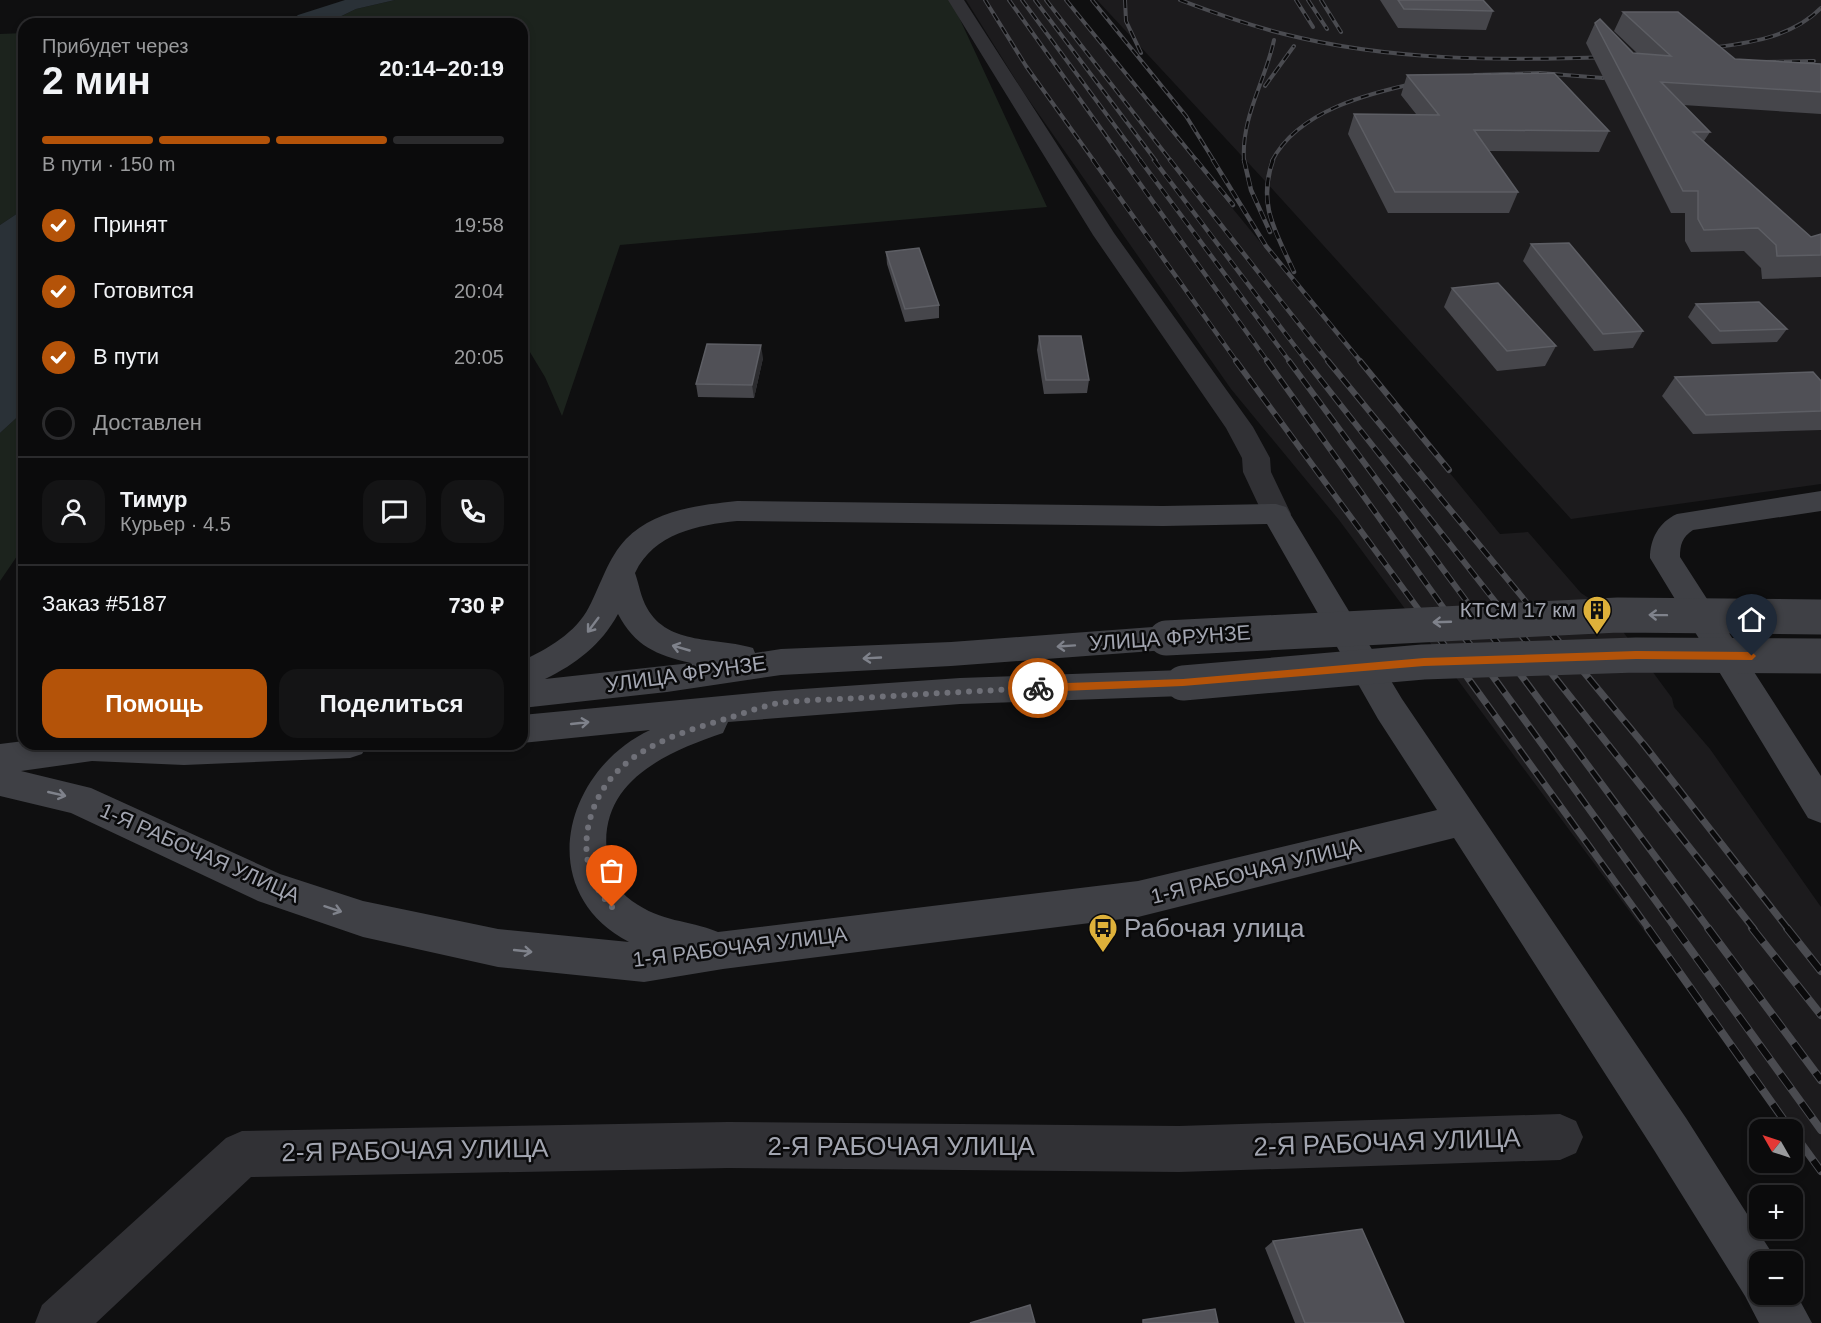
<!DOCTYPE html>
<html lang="ru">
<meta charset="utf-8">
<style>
:root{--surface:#0b0b0c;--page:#141415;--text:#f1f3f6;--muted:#9a9b9d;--line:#2b2b2d;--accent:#b45309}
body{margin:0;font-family:Helvetica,sans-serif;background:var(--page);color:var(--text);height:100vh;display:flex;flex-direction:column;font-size:22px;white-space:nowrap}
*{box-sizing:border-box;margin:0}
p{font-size:20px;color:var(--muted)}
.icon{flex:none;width:33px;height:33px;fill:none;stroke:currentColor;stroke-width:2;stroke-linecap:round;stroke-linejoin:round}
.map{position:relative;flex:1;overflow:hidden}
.panel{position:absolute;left:18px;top:18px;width:510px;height:732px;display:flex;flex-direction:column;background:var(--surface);border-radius:18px;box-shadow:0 3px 9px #0003,0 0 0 2px var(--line)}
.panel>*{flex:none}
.needle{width:39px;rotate:309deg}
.buttons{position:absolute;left:1749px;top:1119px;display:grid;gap:12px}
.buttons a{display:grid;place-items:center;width:54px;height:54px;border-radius:12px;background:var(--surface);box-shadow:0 3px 9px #0003,0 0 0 2px var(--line);font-size:30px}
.pin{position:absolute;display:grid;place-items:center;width:51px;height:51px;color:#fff;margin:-62px -26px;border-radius:50% 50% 50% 0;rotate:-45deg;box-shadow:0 0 6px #0007}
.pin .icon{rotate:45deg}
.courier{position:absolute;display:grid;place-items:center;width:60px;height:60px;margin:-30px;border:4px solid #b45309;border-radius:50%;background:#fff;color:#222;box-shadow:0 2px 8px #0007}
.overview em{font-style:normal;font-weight:700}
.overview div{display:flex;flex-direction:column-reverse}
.overview{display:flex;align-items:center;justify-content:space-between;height:102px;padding:0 24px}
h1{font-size:39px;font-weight:700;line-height:45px}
.bar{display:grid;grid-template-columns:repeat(4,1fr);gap:9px 6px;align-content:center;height:72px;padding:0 24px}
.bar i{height:8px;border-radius:4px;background:var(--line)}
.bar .on{background:var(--accent)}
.bar p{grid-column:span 4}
.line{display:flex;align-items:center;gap:15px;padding:0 24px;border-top:2px solid var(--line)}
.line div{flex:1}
.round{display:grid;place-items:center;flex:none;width:63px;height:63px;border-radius:18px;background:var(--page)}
ol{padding:0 24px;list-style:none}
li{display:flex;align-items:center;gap:18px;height:66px}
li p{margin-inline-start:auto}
li .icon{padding:6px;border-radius:50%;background:var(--accent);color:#fff;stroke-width:4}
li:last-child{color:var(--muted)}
li i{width:33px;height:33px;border:3px solid var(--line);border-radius:50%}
.action{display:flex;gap:12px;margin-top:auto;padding:12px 24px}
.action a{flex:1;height:69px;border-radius:18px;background:var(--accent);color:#fff;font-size:24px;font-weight:700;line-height:69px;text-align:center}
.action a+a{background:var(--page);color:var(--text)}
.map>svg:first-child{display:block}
.built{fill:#1c1b1d}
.green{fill:#1c231d}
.water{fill:#2a3137}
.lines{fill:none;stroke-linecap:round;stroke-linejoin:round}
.street{fill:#313135;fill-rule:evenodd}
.secondary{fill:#3f4045;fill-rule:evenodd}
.rail-far4-casing{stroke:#4a4b50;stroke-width:4}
.rail-far3-casing{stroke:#4a4b50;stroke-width:4.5}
.rail-far2-casing{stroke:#4a4b50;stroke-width:6}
.rail-far1-casing{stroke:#4a4b50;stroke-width:7}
.rail-casing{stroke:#4a4b50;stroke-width:8}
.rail-far4{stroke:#0a0a0b;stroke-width:2;stroke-dasharray:8;stroke-linecap:butt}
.rail-far3{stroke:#0a0a0b;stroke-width:3;stroke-dasharray:9;stroke-linecap:butt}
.rail-far2{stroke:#0a0a0b;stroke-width:4;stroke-dasharray:11;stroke-linecap:butt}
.rail-far1{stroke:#0a0a0b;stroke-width:4.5;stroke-dasharray:14;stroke-linecap:butt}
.rail{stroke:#0a0a0b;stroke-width:6;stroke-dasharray:18;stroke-linecap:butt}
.secondary-bridge{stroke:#3f4045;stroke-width:35}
.wall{fill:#46464b}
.shaded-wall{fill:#2c2c2f}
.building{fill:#505056;stroke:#5d5e64;stroke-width:1.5}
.oneway{stroke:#7f828b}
.route{fill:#b45309}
.done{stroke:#6f7078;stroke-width:6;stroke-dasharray:0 10.8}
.labels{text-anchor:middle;stroke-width:5;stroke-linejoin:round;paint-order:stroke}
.poi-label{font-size:21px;fill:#a2a5b0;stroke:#0a0a0b;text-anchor:end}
.street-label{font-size:21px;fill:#a2a5b0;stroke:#0a0a0b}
.near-poi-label{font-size:26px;fill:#a2a5b0;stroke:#0a0a0b;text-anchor:start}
.near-street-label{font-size:26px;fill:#a2a5b0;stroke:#0a0a0b}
</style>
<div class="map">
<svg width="1821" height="1323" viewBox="0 0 1821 1323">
<rect width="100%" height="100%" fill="#0f0f10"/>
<g class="built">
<polygon points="966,0 1067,0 1215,187 1500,534 1528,532 1581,593 1607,610 1672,698 1674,707 1710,749 1821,907 1821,1174 1792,1130 1339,520 1231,389 1024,93"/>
<polygon points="1097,0 1821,0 1821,484 1571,519 1266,182"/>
</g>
<g class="green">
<polygon points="395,0 951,0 1047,207 620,245 562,416 545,377 522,339 522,24 325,24 356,9"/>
<polygon points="24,33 24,209 0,225 0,34"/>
<polygon points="24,411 24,546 0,581 0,433"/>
</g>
<g class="water">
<polygon points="345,0 395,0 356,9 325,24 288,24 298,15"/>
<polygon points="24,209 24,411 0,433 0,225"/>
</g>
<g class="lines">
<g class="street">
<polygon points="948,0 964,0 1114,233 1253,427 1270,458 1271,472 1291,514 1286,521 1276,524 1266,521 1243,472 1242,458 1226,428 1093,235"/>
<polygon points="1560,1114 1576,1121 1583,1137 1576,1153 1560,1160 1179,1172 728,1168 251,1177 96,1323 35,1323 42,1305 226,1138 242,1131 728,1122 1179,1126"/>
</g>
<g class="secondary">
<path d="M1821,491v20l-128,19c-11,7 -13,15 -13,27l141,219v47l-13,-5 -158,-260c0,-19 9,-36 27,-44z"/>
<path d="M737,501l426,5 113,-2 10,3 116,192 284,419 91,143 -17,1v32h32v-8l20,37h-53l-14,-27 -91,-146 -200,-312 -316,79 -415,52 -79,13 -146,-15 -135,-30 -105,-36 -187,-88 -71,-17v-52l24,-3v3h344l-6,10 -12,4 -166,7 -92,-4 -71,10 70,17 189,86 83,27 135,28 131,13c-96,-50 -66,-171 21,-212l-128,13v-28l252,-24 186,-13 223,-8 12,4 5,9 -5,9 -12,4 -223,8 -232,18 -5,11c-56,19 -125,48 -116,121 2,19 9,36 25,47 31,22 54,18 86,31l420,-51 299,-71 -59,-91 -111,-195 -104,2 -426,-5c-39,4 -83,12 -102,52 4,11 6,25 12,35 21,38 71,29 106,40l2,5 26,-4 170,-7 215,-16 11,3 5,9 -5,9 -11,3 -215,16 -170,9 -114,17 -145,16v-47c25,-12 54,-28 67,-54 12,-23 19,-49 37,-68 28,-29 74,-34 111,-38zM618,614c17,32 38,41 73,49l-146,16c31,-15 56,-34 73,-65z"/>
</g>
<g class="rail-far4-casing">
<g id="rail-far4">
<polyline points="985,0 1026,66 1094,161"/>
<polyline points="1009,0 1124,161"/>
<polyline points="1022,0 1141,161"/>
<polyline points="1035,0 1156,161"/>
<polyline points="1046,0 1171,161"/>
<polyline points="1066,0 1197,161"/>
<polyline points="1092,0 1186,116 1214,161"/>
<polyline points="1125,0 1126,21 1141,53"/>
<path d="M1180,0c34,13 68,25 104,34 106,27 217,27 326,23"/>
<polyline points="1296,0 1313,27"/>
<polyline points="1308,0 1327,29"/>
<polyline points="1321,0 1341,32"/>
<path d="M1702,49c40,-5 89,-10 119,-41"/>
<polyline points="1760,62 1814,61"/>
<polyline points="1475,75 1540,73 1603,78"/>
<polyline points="1265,86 1294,46"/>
<path d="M1244,161c-3,-44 21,-79 30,-121"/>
<path d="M1272,161c26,-51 98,-68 149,-79"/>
</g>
</g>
<g class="rail-far3-casing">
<g id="rail-far3">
<polyline points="1093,160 1237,362"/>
<polyline points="1123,160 1268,362"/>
<polyline points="1140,160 1290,362"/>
<polyline points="1154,160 1307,362"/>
<polyline points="1170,160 1329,362"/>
<polyline points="1196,160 1233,205"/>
<polyline points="1213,160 1266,246 1361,362"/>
<polyline points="1244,160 1251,190 1270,232"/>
<path d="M1273,160c-16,45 3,72 21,112"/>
</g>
</g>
<g class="rail-far2-casing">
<g id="rail-far2">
<polyline points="1236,361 1422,614"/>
<polyline points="1267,361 1448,614"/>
<polyline points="1289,361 1476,614"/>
<polyline points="1306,361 1505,614"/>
<polyline points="1328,361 1536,614"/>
<polyline points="1360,361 1449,470"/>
</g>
</g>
<g class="rail-far1-casing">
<g id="rail-far1">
<polyline points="1421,613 1649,929"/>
<polyline points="1447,613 1676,929"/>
<polyline points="1475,613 1709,929"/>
<polyline points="1504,613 1754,929"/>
<polyline points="1535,613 1645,746 1788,929"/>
</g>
</g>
<g class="rail-casing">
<g id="rail">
<polyline points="1648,928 1791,1130"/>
<polyline points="1675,928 1821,1130"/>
<polyline points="1708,928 1821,1080"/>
<polyline points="1752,928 1821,1015"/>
<polyline points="1787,928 1821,971"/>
<polyline points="1792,1131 1821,1171"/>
</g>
</g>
<use href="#rail-far4" class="rail-far4"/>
<use href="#rail-far3" class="rail-far3"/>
<use href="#rail-far2" class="rail-far2"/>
<use href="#rail-far1" class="rail-far1"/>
<use href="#rail" class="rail"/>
<g class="secondary-bridge">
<polyline points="1166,638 1618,615 1821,617"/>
<polyline points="1183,683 1423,662 1636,655 1821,656"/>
</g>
</g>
<g class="wall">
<polygon points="1380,0 1483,0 1493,11 1486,30 1398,28"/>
<polygon points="1623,12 1735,59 1821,64 1821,114 1683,105 1710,132 1704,141 1811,237 1821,234 1821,277 1762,279 1761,268 1744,251 1691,252 1685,241 1685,213 1671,213 1586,43 1595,23 1633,53 1638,54 1614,31"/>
<polygon points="1407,75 1609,131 1599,152 1489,151 1518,192 1509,213 1388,213 1348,134 1354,114 1416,114 1401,95"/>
<polygon points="1531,244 1643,331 1633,348 1594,351 1523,261"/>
<polygon points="886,252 939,305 939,318 905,322 887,264"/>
<polygon points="1452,288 1556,346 1545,366 1497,371 1444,307"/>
<polygon points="1696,304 1787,329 1777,342 1712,344 1688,317"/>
<polygon points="1039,336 1089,380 1087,393 1044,394 1037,350"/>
<polygon points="763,358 754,398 698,397 696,384"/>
<polygon points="1675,377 1821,381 1821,430 1693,434 1662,396"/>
<polygon points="1273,1241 1404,1323 1295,1323 1265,1248"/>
</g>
<polygon class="shaded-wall" points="761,345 763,358 754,398 752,385"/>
<g class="building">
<polygon points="1398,0 1483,0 1493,11 1404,9"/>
<polygon points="1623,12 1678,12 1735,59 1821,64 1821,92 1661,82 1710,132 1693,132 1811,237 1821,234 1821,255 1777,256 1776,245 1758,228 1704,230 1698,219 1698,191 1683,191 1595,23 1600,19 1633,53 1671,56"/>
<polygon points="1554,73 1609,131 1474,130 1518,192 1395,192 1354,114 1439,115 1407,75"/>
<polygon points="1569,243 1643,331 1603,334 1531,244"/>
<polygon points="919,248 939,305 905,309 886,252"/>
<polygon points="1498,283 1556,346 1507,351 1452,288"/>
<polygon points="1759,302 1787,329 1720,331 1696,304"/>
<polygon points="1039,336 1081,336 1089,380 1046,380"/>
<polygon points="707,344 761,345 752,385 696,384"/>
<polygon points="1813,372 1821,381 1821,411 1706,415 1675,377"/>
<polygon points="1362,1229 1404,1323 1305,1323 1273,1241"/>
<polygon points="1030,1305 1035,1323 970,1323"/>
<polygon points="1215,1309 1218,1323 1143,1323 1143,1320"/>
</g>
<defs><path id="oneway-shaft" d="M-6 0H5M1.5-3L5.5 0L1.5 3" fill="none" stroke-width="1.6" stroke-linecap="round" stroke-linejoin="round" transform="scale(1.5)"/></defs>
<g class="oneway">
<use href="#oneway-shaft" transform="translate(1658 615) rotate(-179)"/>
<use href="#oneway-shaft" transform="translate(1442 622) rotate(178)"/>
<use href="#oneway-shaft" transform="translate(593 625) rotate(127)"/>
<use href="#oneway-shaft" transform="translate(1066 646) rotate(176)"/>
<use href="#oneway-shaft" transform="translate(681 648) rotate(-164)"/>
<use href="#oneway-shaft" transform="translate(872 658) rotate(177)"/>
<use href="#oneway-shaft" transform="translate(580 723) rotate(-6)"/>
<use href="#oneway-shaft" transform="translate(57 794) rotate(13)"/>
<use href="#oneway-shaft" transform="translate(333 909) rotate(18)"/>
<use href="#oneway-shaft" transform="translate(523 951) rotate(6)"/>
</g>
<polygon class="route" points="1636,651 1752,652 1756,656 1752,660 1636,659 1424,666 1183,686 1038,692 1033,688 1038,684 1183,679 1424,658"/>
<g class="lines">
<path class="done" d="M612,907c-23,-23 -30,-53 -23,-84 16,-66 76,-86 133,-103 17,-5 35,-12 52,-16 28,-5 59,-4 87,-6 59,-4 118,-7 177,-10"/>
</g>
<defs>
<g id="building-pin" transform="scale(1.5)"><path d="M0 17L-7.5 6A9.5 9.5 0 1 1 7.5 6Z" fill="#deb13a" stroke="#0a0a0b"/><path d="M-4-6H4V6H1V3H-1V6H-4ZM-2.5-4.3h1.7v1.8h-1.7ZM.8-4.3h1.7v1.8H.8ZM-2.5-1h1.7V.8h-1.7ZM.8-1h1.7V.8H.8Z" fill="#111"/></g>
<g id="bus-pin" transform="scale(1.5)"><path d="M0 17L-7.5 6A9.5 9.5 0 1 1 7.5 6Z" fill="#deb13a" stroke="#0a0a0b"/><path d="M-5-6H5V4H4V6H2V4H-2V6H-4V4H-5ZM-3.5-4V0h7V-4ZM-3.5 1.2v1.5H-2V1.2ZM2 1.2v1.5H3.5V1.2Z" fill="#111"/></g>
</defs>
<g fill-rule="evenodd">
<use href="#building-pin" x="1597" y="610"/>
<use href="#bus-pin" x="1103" y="928"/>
</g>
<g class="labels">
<g class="poi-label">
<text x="1576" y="617">КТСМ 17 км</text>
</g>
<g class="street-label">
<text transform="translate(1170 638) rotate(-4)" y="7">УЛИЦА ФРУНЗЕ</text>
<text transform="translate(686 674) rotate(-8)" y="7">УЛИЦА ФРУНЗЕ</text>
<text transform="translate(200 853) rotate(24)" y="7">1-Я РАБОЧАЯ УЛИЦА</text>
<text transform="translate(1256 871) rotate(-14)" y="7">1-Я РАБОЧАЯ УЛИЦА</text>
<text transform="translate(740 947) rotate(-7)" y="7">1-Я РАБОЧАЯ УЛИЦА</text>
</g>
<g class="near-poi-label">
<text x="1124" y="937">Рабочая улица</text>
</g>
<g class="near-street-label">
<text transform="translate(1387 1142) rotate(-2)" y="9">2-Я РАБОЧАЯ УЛИЦА</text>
<text x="901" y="1155">2-Я РАБОЧАЯ УЛИЦА</text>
<text transform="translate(415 1150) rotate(-1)" y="9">2-Я РАБОЧАЯ УЛИЦА</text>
</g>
</g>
</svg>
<div class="buttons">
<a><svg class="needle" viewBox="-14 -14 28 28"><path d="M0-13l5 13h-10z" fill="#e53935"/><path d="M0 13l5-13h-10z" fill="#9a9b9d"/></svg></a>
<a>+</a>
<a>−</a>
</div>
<div class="pin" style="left:612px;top:907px;background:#ea580c"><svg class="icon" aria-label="bag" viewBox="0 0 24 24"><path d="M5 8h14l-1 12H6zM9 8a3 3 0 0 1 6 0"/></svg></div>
<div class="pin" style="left:1752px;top:656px;background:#1f2937"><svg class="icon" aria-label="home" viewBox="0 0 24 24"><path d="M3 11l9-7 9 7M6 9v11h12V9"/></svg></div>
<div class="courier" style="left:1038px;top:688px"><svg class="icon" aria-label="bike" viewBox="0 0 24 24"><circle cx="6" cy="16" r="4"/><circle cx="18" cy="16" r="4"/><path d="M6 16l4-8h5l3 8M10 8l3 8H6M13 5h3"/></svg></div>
<section class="panel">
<div class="overview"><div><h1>2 мин</h1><p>Прибудет через</p></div><em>20:14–20:19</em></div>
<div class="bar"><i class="on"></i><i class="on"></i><i class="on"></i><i></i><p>В пути · 150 m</p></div>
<ol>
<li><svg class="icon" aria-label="check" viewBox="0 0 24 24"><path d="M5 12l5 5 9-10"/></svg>Принят<p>19:58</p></li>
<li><svg class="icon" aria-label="check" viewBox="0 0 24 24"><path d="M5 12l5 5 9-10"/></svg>Готовится<p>20:04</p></li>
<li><svg class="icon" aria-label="check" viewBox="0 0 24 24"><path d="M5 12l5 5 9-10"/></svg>В пути<p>20:05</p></li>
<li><i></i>Доставлен</li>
</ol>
<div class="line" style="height:108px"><a class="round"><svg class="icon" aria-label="person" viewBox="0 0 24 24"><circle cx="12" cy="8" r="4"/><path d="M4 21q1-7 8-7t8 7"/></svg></a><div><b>Тимур</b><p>Курьер · 4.5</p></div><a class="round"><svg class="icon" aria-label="chat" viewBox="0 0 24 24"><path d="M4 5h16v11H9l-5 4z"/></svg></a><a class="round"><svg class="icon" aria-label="phone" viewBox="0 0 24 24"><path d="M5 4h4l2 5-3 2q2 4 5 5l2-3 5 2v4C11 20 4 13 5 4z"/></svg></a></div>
<div class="line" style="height:78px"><div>Заказ #5187</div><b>730 ₽</b></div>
<div class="action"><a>Помощь</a><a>Поделиться</a></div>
</section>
</div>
